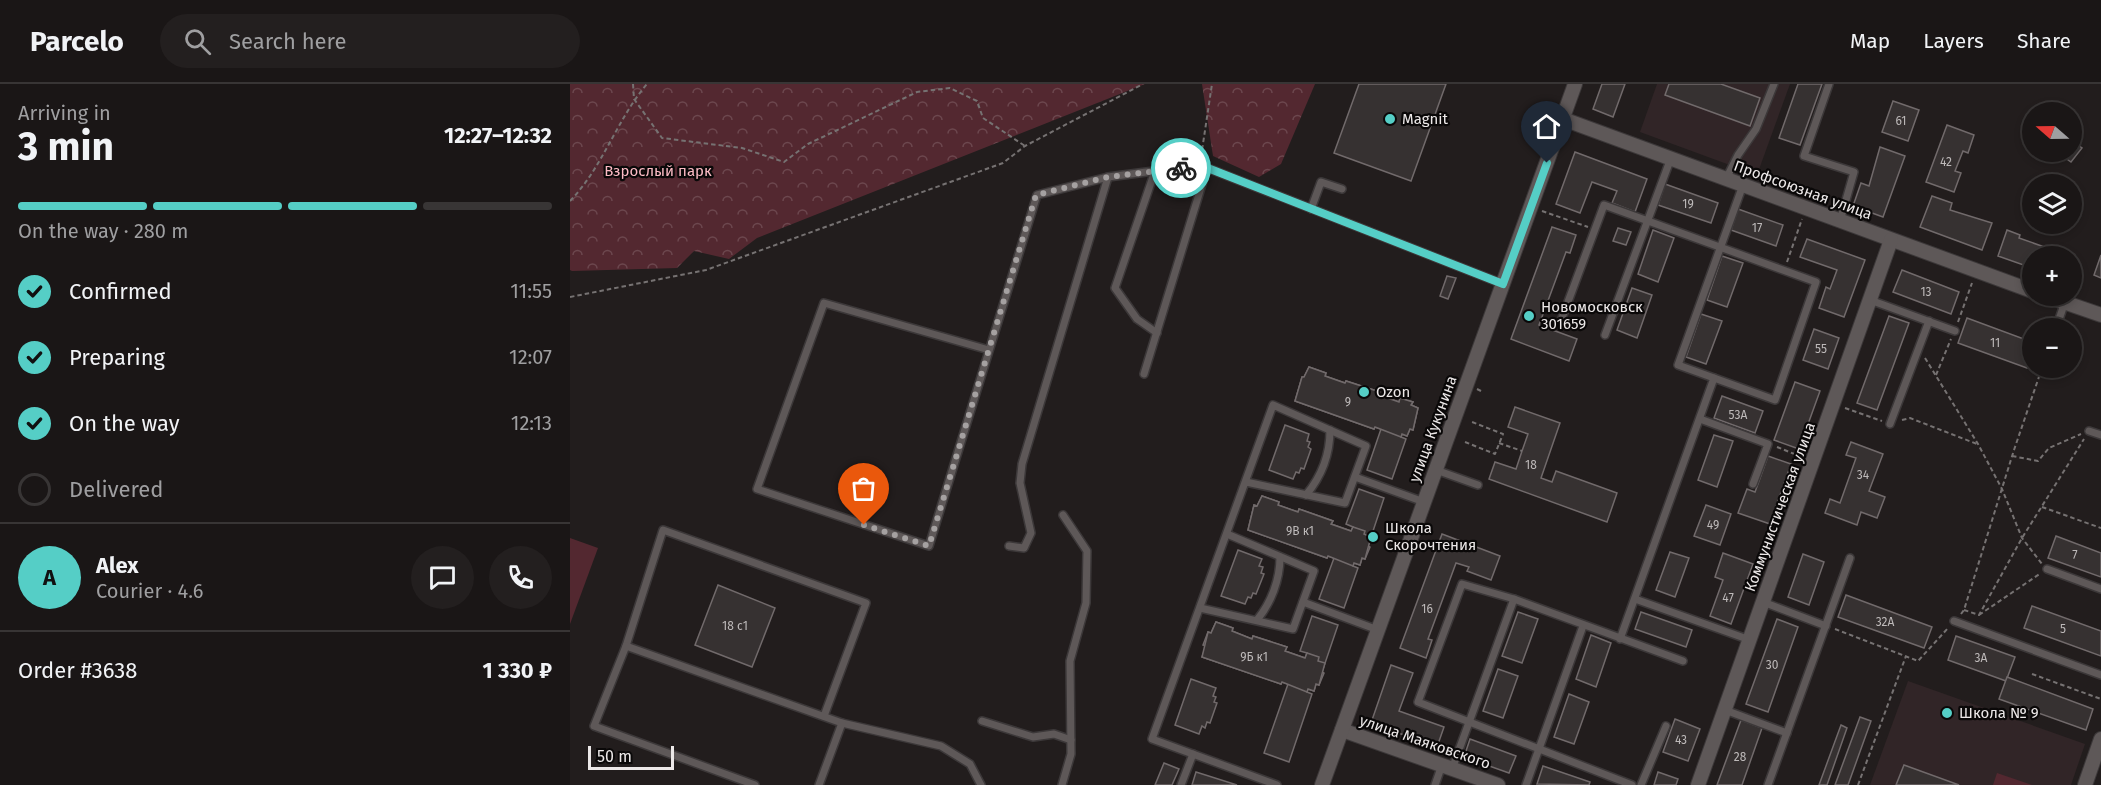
<!DOCTYPE html>
<meta charset="utf-8">
<style>
:root{--surface:#1a1616;--page:#231f1f;--text:#f1f3f6;--muted:#9f9fa1;--line:#383535;--accent:#55cec6}
body{margin:0;font-family:"Fira Sans",sans-serif;background:var(--page);color:var(--text);height:100vh;display:flex;flex-direction:column;font-size:22px;white-space:nowrap}
*{box-sizing:border-box;margin:0}
p{font-size:20px;color:var(--muted)}
.icon{flex:none;width:33px;height:33px;fill:none;stroke:currentColor;stroke-width:2;stroke-linecap:round;stroke-linejoin:round}
.map{position:relative;flex:1;overflow:hidden}
.details{display:flex;flex-direction:column;background:var(--surface);width:570px}
.details>*{flex:none}
.needle{width:39px;rotate:290deg}
.fabs{position:absolute;left:1452px;top:18px;display:grid;gap:12px}
.fabs a{display:grid;place-items:center;width:60px;height:60px;border-radius:50%;background:var(--surface);box-shadow:0 3px 9px #0003,0 0 0 2px var(--line);font-size:30px}
.scale{position:absolute;left:18px;bottom:15px;width:86px;box-sizing:border-box;padding-left:6px;border:3px solid #ece8e8;border-top:0;font-size:16px;line-height:21px;white-space:nowrap;color:#ece8e8;-webkit-text-stroke:4px #0a0808;paint-order:stroke}
.pin{position:absolute;display:grid;place-items:center;width:51px;height:51px;color:#fff;margin:-62px -26px;border-radius:50% 50% 50% 0;rotate:-45deg;box-shadow:0 0 6px #0007}
.pin .icon{rotate:45deg}
.courier{position:absolute;display:grid;place-items:center;width:60px;height:60px;margin:-30px;border:4px solid #55cec6;border-radius:50%;background:#fff;color:#222;box-shadow:0 2px 8px #0007}
.summary em{font-style:normal;font-weight:700}
.summary div{display:flex;flex-direction:column-reverse}
.summary{display:flex;align-items:center;justify-content:space-between;height:102px;padding:0 18px}
h1{font-size:39px;font-weight:700;line-height:45px}
.bar{display:grid;grid-template-columns:repeat(4,1fr);gap:9px 6px;align-content:center;height:72px;padding:0 18px}
.bar i{height:8px;border-radius:4px;background:var(--line)}
.bar .current{background:var(--accent)}
.bar p{grid-column:span 4}
.line{display:flex;align-items:center;gap:15px;padding:0 18px;border-top:2px solid var(--line)}
.line div{flex:1}
.round{display:grid;place-items:center;flex:none;width:63px;height:63px;border-radius:32px;background:var(--page)}
ol{padding:0 18px;list-style:none}
li{display:flex;align-items:center;gap:18px;height:66px}
li p{margin-inline-start:auto}
li .icon{padding:6px;border-radius:50%;background:var(--accent);color:#111;stroke-width:4}
li:last-child{color:var(--muted)}
li i{width:33px;height:33px;border:3px solid var(--line);border-radius:50%}
header{display:flex;align-items:center;gap:36px;box-sizing:border-box;height:84px;padding:0 30px;background:var(--surface);border-bottom:2px solid var(--line)}
header strong{font-size:28px}
nav{display:flex;gap:33px;margin-inline-start:auto;font-size:21px}
.search{width:420px;height:54px;background:var(--page);display:flex;align-items:center;gap:15px;box-sizing:border-box;padding:0 21px;border-radius:33px;color:var(--muted);font-size:22px}
main{display:flex;flex:1;min-height:0}
.map>svg:first-child{display:block}
.built{fill:#312527}
.forest{fill:url(#forest-crowns)}
.pitch{fill:#532830}
.building{fill:#363131;stroke:#716a6b;stroke-width:1.5}
.lines{fill:none;stroke-linecap:round;stroke-linejoin:round}
.service-casing{stroke:#3c3839;stroke-width:10}
.minor-casing{stroke:#3c3839;stroke-width:16}
.path{stroke:#767272;stroke-width:2;stroke-dasharray:4.5 3;stroke-linecap:butt}
.service{stroke:#5e5858;stroke-width:7}
.minor{stroke:#5e5858;stroke-width:14}
.done{stroke:#a5a1a1;stroke-width:6;stroke-dasharray:0 10.8}
.route{stroke:#55cec6;stroke-width:8}
.poi-dot{fill:#55cec6;stroke:#0a0808;stroke-width:2}
.labels{text-anchor:middle;stroke-width:4.5;stroke-linejoin:round;paint-order:stroke}
.number-label{font-size:12px;fill:#bebaba}
.poi-label{font-size:15px;fill:#ece8e8;stroke:#0a0808;text-anchor:start}
.park-label{font-size:15px;fill:#fdbbc5;stroke:#0a0808}
.street-label{font-size:15px;fill:#ece8e8;stroke:#0a0808}
</style>
<header>
<strong>Parcelo</strong>
<div class="search"><svg class="icon" aria-label="search" viewBox="0 0 24 24"><circle cx="10" cy="10" r="6"/><path d="M15 15l6 6"/></svg>Search here</div>
<nav><a>Map</a><a>Layers</a><a>Share</a></nav>
</header>
<main>
<section class="details">
<div class="summary"><div><h1>3 min</h1><p>Arriving in</p></div><em>12:27–12:32</em></div>
<div class="bar"><i class="current"></i><i class="current"></i><i class="current"></i><i></i><p>On the way · 280 m</p></div>
<ol>
<li><svg class="icon" aria-label="check" viewBox="0 0 24 24"><path d="M5 12l5 5 9-10"/></svg>Confirmed<p>11:55</p></li>
<li><svg class="icon" aria-label="check" viewBox="0 0 24 24"><path d="M5 12l5 5 9-10"/></svg>Preparing<p>12:07</p></li>
<li><svg class="icon" aria-label="check" viewBox="0 0 24 24"><path d="M5 12l5 5 9-10"/></svg>On the way<p>12:13</p></li>
<li><i></i>Delivered</li>
</ol>
<div class="line" style="height:108px"><b class="round" style="background:var(--accent);color:#111">A</b><div><b>Alex</b><p>Courier · 4.6</p></div><a class="round"><svg class="icon" aria-label="chat" viewBox="0 0 24 24"><path d="M4 5h16v11H9l-5 4z"/></svg></a><a class="round"><svg class="icon" aria-label="phone" viewBox="0 0 24 24"><path d="M5 4h4l2 5-3 2q2 4 5 5l2-3 5 2v4C11 20 4 13 5 4z"/></svg></a></div>
<div class="line" style="height:78px"><div>Order #3638</div><b>1 330 ₽</b></div>
</section>
<div class="map">
<svg width="1531" height="701" viewBox="0 0 1531 701">
<defs>
<pattern id="forest-crowns" width="20" height="18" patternUnits="userSpaceOnUse" patternTransform="scale(1.5)"><rect width="20" height="18" fill="#532830"/><path d="M2 6a3 3 0 1 1 6 0M12 15a3 3 0 1 1 6 0" fill="none" stroke="#6c474e"/></pattern>
</defs>
<rect width="100%" height="100%" fill="#221d1d"/>
<g class="built">
<polygon points="1087,0 1220,0 1187,91 1070,48"/>
<polygon points="1338,597 1515,660 1501,701 1300,701"/>
</g>
<g class="forest">
<polygon points="0,0 575,0 187,154 159,175 124,167 107,184 2,187 0,186"/>
<polygon points="632,0 745,0 711,80 689,93 643,72"/>
</g>
<g class="pitch">
<polygon points="0,454 28,464 0,540"/>
<polygon points="1427,689 1462,701 1423,701"/>
</g>
<g class="building">
<polygon points="789,0 876,0 841,97 764,69"/>
<polygon points="1032,0 1055,0 1043,33 1023,25"/>
<polygon points="1099,0 1151,0 1190,14 1180,42 1095,11"/>
<polygon points="1228,0 1252,0 1230,61 1209,54"/>
<polygon points="1323,17 1349,26 1338,57 1312,48"/>
<polygon points="1377,41 1404,51 1398,69 1393,67 1385,87 1391,89 1384,108 1356,98"/>
<polygon points="1502,57 1512,64 1501,78 1487,68 1502,68"/>
<polygon points="1310,63 1335,72 1313,133 1283,122 1291,99 1299,102"/>
<polygon points="1005,68 1077,95 1065,128 1042,119 1047,107 1022,98 1010,129 986,120"/>
<polygon points="1095,100 1148,119 1141,139 1088,121"/>
<polygon points="1362,112 1382,119 1380,126 1422,139 1412,166 1350,143"/>
<polygon points="1168,125 1213,141 1206,162 1161,146"/>
<polygon points="982,143 1006,151 1000,169 996,168 969,241 1007,255 999,277 941,255"/>
<polygon points="1048,144 1061,148 1056,161 1043,157"/>
<polygon points="1083,146 1104,154 1088,198 1068,190"/>
<polygon points="1437,146 1450,151 1449,154 1480,165 1481,163 1494,167 1492,172 1462,172 1462,184 1428,172"/>
<polygon points="1237,155 1295,176 1274,233 1249,224 1256,203 1260,205 1267,186 1230,173"/>
<polygon points="1531,171 1531,194 1524,191"/>
<polygon points="1152,172 1173,179 1157,223 1137,216"/>
<polygon points="1332,186 1389,208 1381,230 1323,208"/>
<polygon points="877,192 886,194 878,215 870,212"/>
<polygon points="1062,204 1082,211 1067,254 1047,246"/>
<polygon points="1131,230 1152,237 1136,280 1116,273"/>
<polygon points="1319,232 1339,239 1307,326 1287,319"/>
<polygon points="1397,234 1462,258 1462,269 1457,284 1388,259"/>
<polygon points="1244,245 1269,254 1258,285 1233,276"/>
<polygon points="739,283 756,289 755,292 775,299 776,297 810,308 809,311 829,318 830,314 843,318 841,321 848,324 843,346 840,345 837,352 832,350 831,353 836,355 822,395 797,386 811,345 805,343 804,345 725,317 732,293 734,293"/>
<polygon points="739,283 756,289 755,292 775,299 776,297 810,308 809,311 829,318 830,314 843,318 841,321 848,324 843,346 840,345 837,352 832,350 831,353 805,343 804,345 725,317 732,293 734,293"/>
<polygon points="1225,298 1250,307 1229,365 1204,356"/>
<polygon points="1152,312 1193,327 1185,349 1144,334"/>
<polygon points="945,323 990,339 971,394 982,398 986,387 1047,409 1037,438 919,395 925,378 946,385 952,367 958,350 938,343"/>
<polygon points="715,341 739,350 737,357 740,358 738,363 741,365 734,385 731,384 729,389 726,388 723,395 699,386"/>
<polygon points="1144,351 1163,357 1147,403 1128,396"/>
<polygon points="1281,358 1313,370 1299,407 1315,413 1307,434 1291,428 1287,441 1255,429 1260,415 1270,419 1286,374 1276,371"/>
<polygon points="1198,372 1221,380 1200,440 1168,429 1177,405 1185,408"/>
<polygon points="789,405 814,414 798,462 800,463 795,475 792,474 790,481 784,479 783,482 788,484 774,524 749,515 764,474 758,472 757,474 678,446 684,421 687,422 692,412 709,418 708,421 728,428 729,425 763,437 761,440 781,447 783,443 776,440"/>
<polygon points="692,412 709,418 708,421 728,428 729,425 763,437 761,440 781,447 783,443 795,447 794,450 801,453 795,475 792,474 790,481 784,479 783,482 758,472 757,474 678,446 684,421 687,422"/>
<polygon points="1136,421 1161,430 1150,461 1124,452"/>
<polygon points="872,450 930,472 921,496 897,487 899,483 886,479 858,555 862,556 856,574 830,564"/>
<polygon points="1486,452 1531,469 1531,493 1478,474"/>
<polygon points="668,466 692,475 689,482 693,483 691,489 694,490 686,510 683,509 681,514 678,513 675,520 651,512"/>
<polygon points="1100,468 1119,474 1105,513 1086,506"/>
<polygon points="1153,469 1183,480 1161,540 1140,532 1153,496 1145,493"/>
<polygon points="1233,470 1254,478 1239,521 1218,513"/>
<polygon points="148,501 205,524 182,583 125,561"/>
<polygon points="1276,511 1362,543 1354,564 1268,533"/>
<polygon points="1462,522 1531,547 1531,572 1454,544"/>
<polygon points="948,528 968,535 952,579 932,572"/>
<polygon points="1071,528 1122,546 1116,563 1065,545"/>
<polygon points="742,532 768,541 752,588 754,589 749,601 746,600 744,607 738,605 737,608 742,610 719,678 694,669 718,600 712,598 711,600 632,573 636,562 633,561 638,548 641,549 646,538 663,544 662,547 682,555 683,552 717,563 715,567 735,574 737,569 730,567"/>
<polygon points="1207,535 1228,543 1198,628 1176,620"/>
<polygon points="646,538 663,544 662,547 682,555 683,552 717,563 715,567 735,574 737,569 749,573 748,577 755,579 749,601 746,600 744,607 738,605 737,608 712,598 711,600 632,573 638,548 641,549"/>
<polygon points="1021,551 1041,559 1026,603 1006,595"/>
<polygon points="1386,552 1445,573 1436,597 1378,576"/>
<polygon points="821,581 843,589 829,627 874,643 867,663 801,639"/>
<polygon points="928,585 948,592 933,634 913,627"/>
<polygon points="1437,593 1523,625 1516,646 1429,615"/>
<polygon points="621,595 646,604 643,612 646,613 644,618 647,619 640,639 637,638 635,644 632,642 629,650 605,641"/>
<polygon points="999,610 1019,618 1004,660 984,653"/>
<polygon points="1290,633 1301,637 1278,701 1265,701"/>
<polygon points="1105,635 1130,645 1118,677 1093,668"/>
<polygon points="1171,636 1192,644 1172,701 1147,701"/>
<polygon points="1271,641 1277,644 1257,701 1249,701"/>
<polygon points="900,655 946,672 939,689 894,673"/>
<polygon points="594,679 609,685 602,701 585,701"/>
<polygon points="1334,681 1389,701 1326,701"/>
<polygon points="973,682 1020,698 1019,701 967,700"/>
<polygon points="626,688 667,701 622,701"/>
<polygon points="1088,688 1108,695 1106,701 1084,701"/>
</g>
<g class="lines">
<g class="service-casing">
<g id="service">
<polyline points="1259,0 1234,72 1284,88 1270,137"/>
<polyline points="585,87 545,204 567,235 587,249"/>
<polyline points="1156,95 1168,71 1186,45 1204,0"/>
<polyline points="741,125 751,98 772,105"/>
<polyline points="1300,216 1385,247"/>
<polyline points="992,234 1034,121 1246,198 1205,316 1144,294"/>
<polyline points="1486,244 1495,218"/>
<polyline points="1035,251 1101,74"/>
<polyline points="419,266 254,219 187,405 359,462 467,111 538,93 630,81 933,200"/>
<polyline points="574,290 637,84"/>
<polyline points="1130,335 1198,360 1183,400"/>
<polyline points="1320,340 1359,237"/>
<polyline points="1519,347 1531,351"/>
<polyline points="866,386 908,401"/>
<polyline points="785,393 854,418"/>
<polyline points="676,398 775,419 796,362 703,321 582,655 707,701"/>
<path d="M736,411c15,-18 24,-41 24,-65"/>
<polyline points="439,462 454,464 461,449 450,399 452,380 538,93"/>
<polyline points="1477,485 1531,505"/>
<polyline points="1065,515 1180,556"/>
<polyline points="733,518 808,546"/>
<polyline points="1193,518 1256,542"/>
<polyline points="630,524 723,545 744,487 657,450"/>
<path d="M687,536c14,-17 23,-40 23,-63"/>
<polyline points="1384,537 1531,591"/>
<polyline points="1050,555 1144,294 1108,281 1173,101"/>
<polyline points="56,562 93,446 296,519 254,632"/>
<polyline points="1155,626 1217,649"/>
<polyline points="412,637 463,653 484,650 501,656"/>
<polyline points="882,685 944,515"/>
<polyline points="185,701 24,642 56,562 272,639 371,662 400,680 411,701"/>
<polyline points="249,701 272,639"/>
<polyline points="492,701 501,670 500,577 516,519 517,467 493,431"/>
<polyline points="611,701 623,670"/>
<polyline points="865,701 872,681"/>
<polyline points="956,701 1013,542"/>
<polyline points="1062,701 848,618 892,500 944,515 1113,577"/>
<polyline points="1071,701 1096,642"/>
<polyline points="1198,701 1280,474"/>
</g>
</g>
<g class="minor-casing">
<g id="minor">
<polyline points="993,35 1462,207"/>
<polyline points="1476,212 1531,231"/>
<polyline points="772,646 928,701"/>
<polyline points="752,701 1005,0"/>
<polyline points="1128,701 1321,156"/>
<polyline points="1515,701 1531,655"/>
</g>
</g>
<g class="path">
<polyline points="63,0 64,15 92,54 172,64 214,78 238,60 347,8 380,4 407,17 413,34 455,62"/>
<polyline points="631,73 642,0"/>
<path d="M0,117c33,-34 47,-82 77,-117"/>
<polyline points="972,127 1018,143"/>
<polyline points="1217,178 1232,135"/>
<polyline points="0,213 136,186 433,79 455,62 573,0"/>
<polyline points="1388,238 1402,199"/>
<polyline points="1355,274 1408,360 1432,405 1452,454 1472,480"/>
<polyline points="1366,291 1381,255"/>
<polyline points="907,305 913,308"/>
<polyline points="1275,324 1312,337"/>
<polyline points="1332,336 1340,334 1407,360"/>
<polyline points="895,358 925,370 933,350 902,338"/>
<polyline points="929,359 952,367"/>
<polyline points="1207,363 1232,373"/>
<polyline points="1442,372 1468,377 1479,364 1511,350"/>
<polyline points="1472,423 1531,444"/>
<polyline points="1394,526 1409,531 1452,454 1514,355"/>
<polyline points="1391,530 1394,526 1444,366 1472,284"/>
<polyline points="1409,531 1471,489"/>
<polyline points="1265,545 1348,577 1379,543"/>
<polyline points="1462,590 1531,615"/>
<polyline points="1288,701 1336,572"/>
</g>
<use href="#service" class="service"/>
<use href="#minor" class="minor"/>
</g>
<g class="lines">
<polyline class="done" points="294,441 359,462 466,111 538,93 611,84"/>
<polyline class="route" points="611,84 630,81 933,200 977,79"/>
</g>
<g class="poi-dot">
<circle cx="820" cy="35" r="6"/>
<circle cx="959" cy="232" r="6"/>
<circle cx="794" cy="308" r="6"/>
<circle cx="803" cy="453" r="6"/>
<circle cx="1377" cy="629" r="6"/>
</g>
<g class="labels">
<g class="number-label">
<text x="1331" y="41">61</text>
<text x="1376" y="82">42</text>
<text x="1118" y="124">19</text>
<text x="1187" y="148">17</text>
<text x="1356" y="212">13</text>
<text x="1425" y="263">11</text>
<text x="1251" y="269">55</text>
<text x="778" y="322">9</text>
<text x="1168" y="335">53А</text>
<text x="961" y="385">18</text>
<text x="1293" y="395">34</text>
<text x="1143" y="445">49</text>
<text x="730" y="451">9В к1</text>
<text x="1505" y="475">7</text>
<text x="1158" y="518">47</text>
<text x="857" y="529">16</text>
<text x="1315" y="542">32А</text>
<text x="165" y="546">18 с1</text>
<text x="1493" y="549">5</text>
<text x="684" y="577">9Б к1</text>
<text x="1411" y="578">3А</text>
<text x="1202" y="585">30</text>
<text x="1111" y="660">43</text>
<text x="1170" y="677">28</text>
</g>
<g class="poi-label">
<text x="832" y="40">Magnit</text>
<text x="971" y="228">Новомосковск<tspan x="971" dy="17">301659</tspan></text>
<text x="806" y="313">Ozon</text>
<text x="815" y="449">Школа<tspan x="815" dy="17">Скорочтения</tspan></text>
<text x="1389" y="634">Школа № 9</text>
</g>
<g class="park-label">
<text x="88" y="92">Взрослый парк</text>
</g>
<g class="street-label">
<text transform="translate(1233 106) rotate(20)" y="5">Профсоюзная улица</text>
<text transform="translate(863 345) rotate(-70)" y="5">улица Кукунина</text>
<text transform="translate(1210 423) rotate(-70)" y="5">Коммунистическая улица</text>
<text transform="translate(855 658) rotate(19)" y="5">улица Маяковского</text>
</g>
</g>
</svg>
<div class="fabs">
<a><svg class="needle" viewBox="-14 -14 28 28"><path d="M0-13l5 13h-10z" fill="#e53935"/><path d="M0 13l5-13h-10z" fill="#9f9fa1"/></svg></a>
<a><svg class="icon" aria-label="layers" viewBox="0 0 24 24"><path d="M12 4l9 5-9 5-9-5zM3 14l9 5 9-5"/></svg></a>
<a>+</a>
<a>−</a>
</div>
<div class="scale">50 m</div>
<div class="pin" style="left:294px;top:441px;background:#ea580c"><svg class="icon" aria-label="bag" viewBox="0 0 24 24"><path d="M5 8h14l-1 12H6zM9 8a3 3 0 0 1 6 0"/></svg></div>
<div class="pin" style="left:977px;top:79px;background:#1f2937"><svg class="icon" aria-label="home" viewBox="0 0 24 24"><path d="M3 11l9-7 9 7M6 9v11h12V9"/></svg></div>
<div class="courier" style="left:611px;top:84px"><svg class="icon" aria-label="bike" viewBox="0 0 24 24"><circle cx="6" cy="16" r="4"/><circle cx="18" cy="16" r="4"/><path d="M6 16l4-8h5l3 8M10 8l3 8H6M13 5h3"/></svg></div>
</div>
</main>
